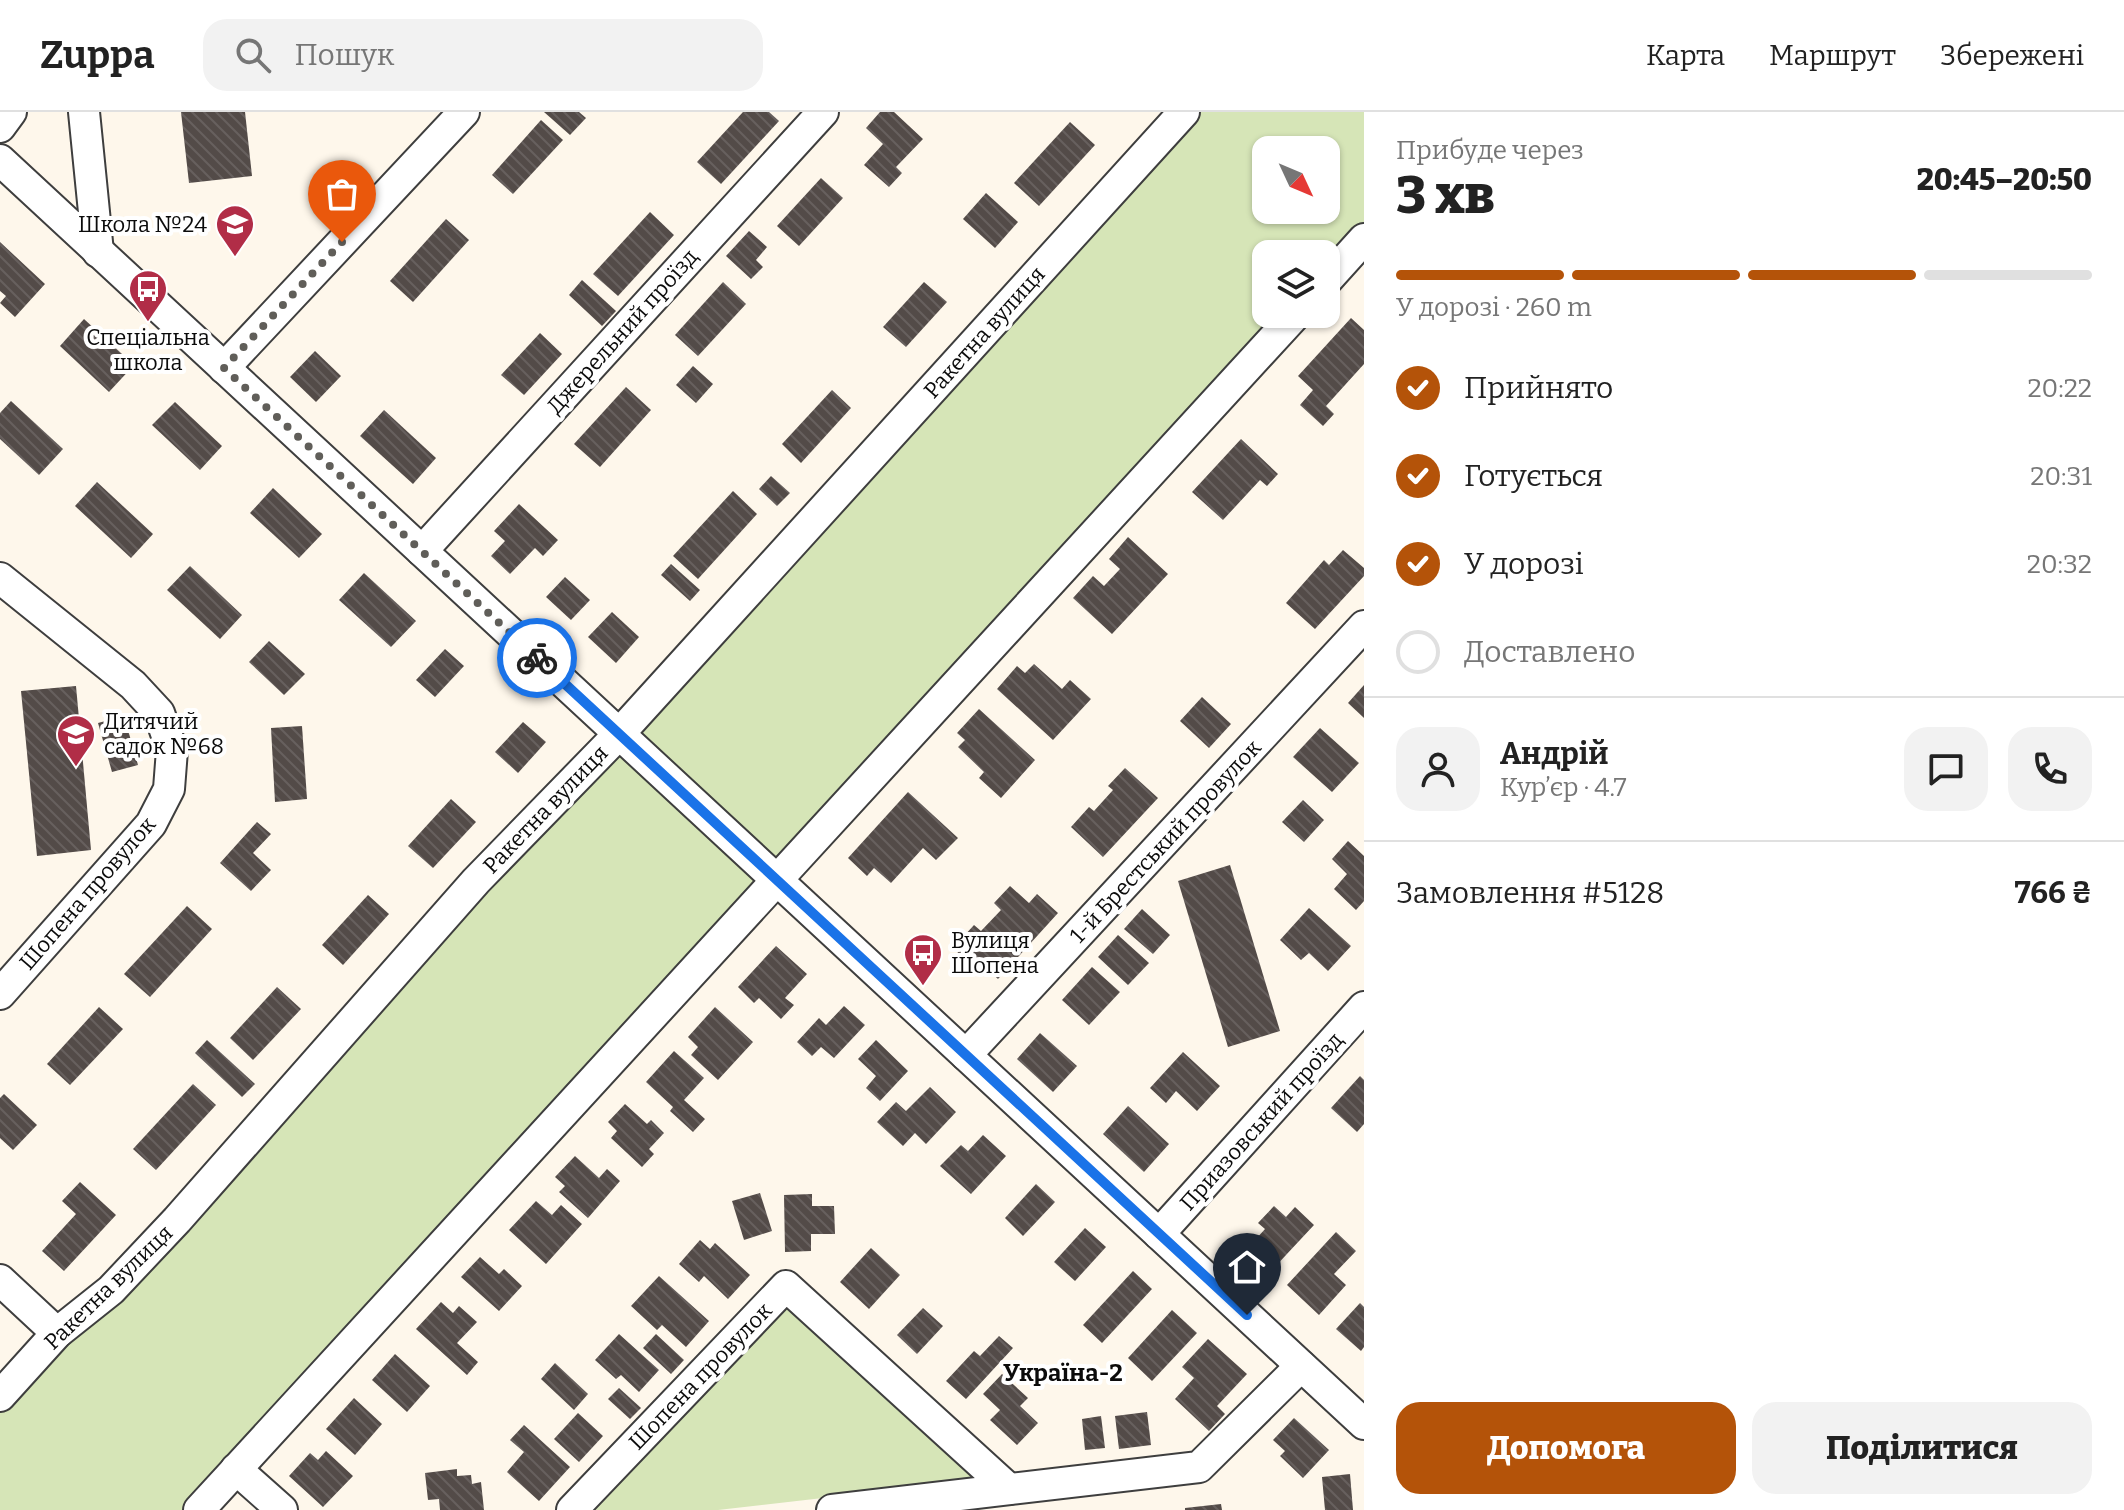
<!DOCTYPE html>
<html lang="uk">
<meta charset="utf-8">
<style>
:root{--surface:#fff;--page:#f2f2f2;--text:#222;--muted:#767676;--line:#e0e0e0;--accent:#b45309}
body{margin:0;font-family:Bitter,serif;background:var(--page);color:var(--text);height:100vh;display:flex;flex-direction:column;font-size:30px;white-space:nowrap}
*{box-sizing:border-box;margin:0}
p{font-size:26px;color:var(--muted)}
.icon{flex:none;width:44px;height:44px;fill:none;stroke:currentColor;stroke-width:2;stroke-linecap:round;stroke-linejoin:round}
.map{position:relative;flex:1;overflow:hidden}
.sheet{display:flex;flex-direction:column;background:var(--surface);width:760px}
.sheet>*{flex:none}
.needle{width:52px;rotate:134deg}
.tools{position:absolute;left:1252px;top:24px;display:grid;gap:16px}
.tools a{display:grid;place-items:center;width:88px;height:88px;border-radius:16px;background:var(--surface);box-shadow:0 2px 6px #0004;font-size:40px}
.pin{position:absolute;display:grid;place-items:center;width:68px;height:68px;color:#fff;margin:-82px -34px;border-radius:50% 50% 50% 0;rotate:-45deg;box-shadow:0 0 8px #0007}
.pin .icon{rotate:45deg}
.courier{position:absolute;display:grid;place-items:center;width:80px;height:80px;margin:-40px;border:6px solid #1a73e8;border-radius:50%;background:#fff;color:#222;box-shadow:0 2px 10px #0007}
.headline em{font-style:normal;font-weight:800}
.headline div{display:flex;flex-direction:column-reverse}
.headline{display:flex;align-items:center;justify-content:space-between;height:136px;padding:0 32px}
h1{font-size:52px;font-weight:800;line-height:60px}
.bar{display:grid;grid-template-columns:repeat(4,1fr);gap:12px 8px;align-content:center;height:96px;padding:0 32px}
.bar i{height:10px;border-radius:6px;background:var(--line)}
.bar .on{background:var(--accent)}
.bar p{grid-column:span 4}
.line{display:flex;align-items:center;gap:20px;padding:0 32px;border-top:2px solid var(--line)}
.line div{flex:1}
.round{display:grid;place-items:center;flex:none;width:84px;height:84px;border-radius:24px;background:var(--page)}
ol{padding:0 32px;list-style:none}
li{display:flex;align-items:center;gap:24px;height:88px}
li p{margin-inline-start:auto}
li .icon{padding:8px;border-radius:50%;background:var(--accent);color:#fff;stroke-width:4}
li:last-child{color:var(--muted)}
li i{width:44px;height:44px;border:4px solid var(--line);border-radius:50%}
.button{display:flex;gap:16px;margin-top:auto;padding:16px 32px}
.button a{flex:1;height:92px;border-radius:24px;background:var(--accent);color:#fff;font-size:32px;font-weight:800;line-height:92px;text-align:center}
.button a+a{background:var(--page);color:var(--text)}
header{display:flex;align-items:center;gap:48px;box-sizing:border-box;height:112px;padding:0 40px;background:var(--surface);border-bottom:2px solid var(--line)}
header strong{font-size:38px}
nav{display:flex;gap:44px;margin-inline-start:auto;font-size:28px}
.search{width:560px;height:72px;background:var(--page);display:flex;align-items:center;gap:20px;box-sizing:border-box;padding:0 28px;border-radius:24px;color:var(--muted);font-size:30px}
main{display:flex;flex:1;min-height:0}
.map>svg:first-child{display:block}
.grass{fill:#d6e5b7;fill-rule:evenodd}
.building{fill:url(#building-back-hatch)}
.lines{fill:none;stroke-linecap:round;stroke-linejoin:round}
.minor-casing{stroke:#3e3e3e;stroke-width:34}
.minor{stroke:#fff;stroke-width:30}
.done{stroke:#605e59;stroke-width:8;stroke-dasharray:0 14.4}
.route{stroke:#1a73e8;stroke-width:10}
.labels{text-anchor:middle;stroke-width:8;stroke-linejoin:round;paint-order:stroke}
.poi-label{font-size:22px;fill:#0b0b0b;stroke:#fff;text-anchor:start}
.street-label{font-size:22px;fill:#0b0b0b;stroke:#fff}
.neighbourhood-label{font-size:24px;font-weight:bold;fill:#0b0b0b;stroke:#fff}
</style>
<header>
<strong>Zuppa</strong>
<div class="search"><svg class="icon" aria-label="search" viewBox="0 0 24 24"><circle cx="10" cy="10" r="6"/><path d="M15 15l6 6"/></svg>Пошук</div>
<nav><a>Карта</a><a>Маршрут</a><a>Збережені</a></nav>
</header>
<main>
<div class="map">
<svg width="1364" height="1398" viewBox="0 0 1364 1398">
<defs>
<pattern id="building-back-hatch" width="6" height="6" patternUnits="userSpaceOnUse" patternTransform="scale(2)"><rect width="6" height="6" fill="#534b48"/><path d="M-1 5l2 2M0 0l6 6M5-1l2 2" fill="none" stroke="#67605e"/></pattern>
</defs>
<rect width="100%" height="100%" fill="#fef7eb"/>
<g class="grass">
<path d="M1197,0h167v110l-38,41v-9h-60v60h13l-1096,1196h-183v-101zM1266,38h60v60h-60z"/>
<polygon points="786,1192 979,1368 718,1398 590,1398"/>
</g>
<g class="building">
<polygon points="181,0 245,0 252,64 189,71"/>
<polygon points="544,0 579,0 586,6 570,23"/>
<polygon points="743,0 769,0 779,9 721,72 697,50"/>
<polygon points="880,0 894,0 923,27 896,55 902,61 889,75 864,53 883,32 866,16"/>
<polygon points="541,8 563,28 513,82 492,63"/>
<polygon points="1070,10 1095,33 1039,94 1014,71"/>
<polygon points="821,66 843,86 799,134 777,114"/>
<polygon points="986,81 1018,110 995,136 963,107"/>
<polygon points="650,100 674,123 618,184 593,162"/>
<polygon points="446,107 469,128 413,190 390,169"/>
<polygon points="749,119 767,135 756,148 763,155 751,167 726,144"/>
<polygon points="0,130 45,172 15,205 0,191 6,184 0,179"/>
<polygon points="582,168 616,199 602,214 569,183"/>
<polygon points="723,170 746,192 698,244 675,223"/>
<polygon points="924,170 947,190 906,235 883,215"/>
<polygon points="1351,206 1364,218 1364,252 1326,294 1334,302 1323,314 1300,293 1313,278 1298,264"/>
<polygon points="84,207 134,253 109,280 60,234"/>
<polygon points="540,221 562,242 524,283 501,263"/>
<polygon points="315,239 341,264 316,290 290,265"/>
<polygon points="693,254 713,272 696,291 676,273"/>
<polygon points="626,275 651,298 600,355 574,332"/>
<polygon points="832,278 851,296 801,351 782,332"/>
<polygon points="11,289 63,337 39,363 0,327 0,301"/>
<polygon points="175,290 222,334 200,358 152,313"/>
<polygon points="384,298 436,346 413,372 360,324"/>
<polygon points="1241,327 1278,362 1267,374 1260,368 1223,408 1192,380"/>
<polygon points="771,364 790,381 777,394 759,377"/>
<polygon points="97,370 153,422 131,446 75,394"/>
<polygon points="273,376 322,422 299,446 250,401"/>
<polygon points="733,379 757,402 698,467 673,444"/>
<polygon points="519,392 558,428 543,444 535,436 510,462 491,444 505,429 494,419"/>
<polygon points="1128,425 1168,462 1112,522 1073,486 1093,464 1104,474 1120,457 1109,447"/>
<polygon points="1343,438 1364,456 1364,464 1315,517 1286,491 1324,448 1329,453"/>
<polygon points="671,452 700,478 690,489 661,463"/>
<polygon points="190,454 242,503 220,527 167,478"/>
<polygon points="364,461 416,509 391,535 339,488"/>
<polygon points="565,465 590,488 571,508 546,485"/>
<polygon points="612,500 639,525 616,551 588,525"/>
<polygon points="269,529 305,562 284,583 249,550"/>
<polygon points="445,537 464,554 435,585 416,568"/>
<polygon points="1034,552 1062,577 1070,568 1091,587 1053,628 997,577 1017,554 1025,561"/>
<polygon points="1364,573 1364,606 1348,591"/>
<polygon points="76,574 91,738 37,744 21,579"/>
<polygon points="1202,585 1231,612 1209,636 1180,609"/>
<polygon points="979,597 1035,648 1001,686 979,666 984,660 958,635 965,628 957,621"/>
<polygon points="124,604 138,653 112,660 98,611"/>
<polygon points="523,610 546,630 518,661 495,640"/>
<polygon points="302,614 307,687 275,690 271,616"/>
<polygon points="1320,616 1359,651 1332,680 1293,645"/>
<polygon points="1125,656 1158,686 1103,745 1071,715 1089,695 1094,699 1113,678 1108,674"/>
<polygon points="908,680 958,726 936,748 923,736 891,771 874,756 867,764 848,746"/>
<polygon points="451,687 476,710 433,756 408,734"/>
<polygon points="1303,688 1324,708 1304,730 1282,710"/>
<polygon points="257,710 271,722 253,741 271,758 251,779 220,751"/>
<polygon points="1348,729 1364,744 1364,789 1356,798 1334,777 1347,762 1332,747"/>
<polygon points="1230,753 1280,919 1228,935 1178,769"/>
<polygon points="1010,774 1029,791 1037,782 1058,801 998,867 973,844 968,850 953,836 974,813 981,819 1001,798 994,791"/>
<polygon points="368,783 389,802 343,853 322,833"/>
<polygon points="187,794 212,817 150,885 124,862"/>
<polygon points="1309,796 1351,834 1328,859 1309,841 1301,848 1280,828"/>
<polygon points="1142,797 1170,823 1153,842 1124,817"/>
<polygon points="1118,823 1149,851 1128,873 1098,845"/>
<polygon points="776,834 807,862 785,886 794,893 781,907 759,886 754,891 738,875"/>
<polygon points="1092,855 1120,880 1089,913 1062,888"/>
<polygon points="277,875 301,897 253,948 230,926"/>
<polygon points="844,894 865,913 834,946 821,935 812,944 797,930 819,906 826,913"/>
<polygon points="99,895 123,917 70,973 47,952"/>
<polygon points="715,895 753,930 718,968 691,943 698,935 688,925"/>
<polygon points="1040,921 1077,954 1053,980 1017,947"/>
<polygon points="207,928 255,972 242,985 195,941"/>
<polygon points="876,928 908,959 880,989 866,976 876,964 858,947"/>
<polygon points="674,939 704,966 684,988 705,1007 693,1020 670,999 673,995 646,970"/>
<polygon points="1183,940 1220,974 1197,999 1176,979 1166,991 1150,976"/>
<polygon points="1360,964 1364,968 1364,1012 1357,1020 1331,996"/>
<polygon points="193,972 216,993 156,1058 133,1037"/>
<polygon points="930,975 956,1000 926,1032 915,1021 903,1034 877,1010 896,990 906,999"/>
<polygon points="4,982 37,1013 13,1038 0,1026 0,986"/>
<polygon points="625,992 647,1012 651,1008 664,1021 649,1037 654,1042 642,1055 611,1026 617,1019 608,1010"/>
<polygon points="1128,994 1169,1032 1144,1060 1103,1022"/>
<polygon points="983,1023 1006,1044 971,1082 940,1054 961,1033 968,1039"/>
<polygon points="575,1044 599,1066 607,1057 620,1069 588,1106 559,1080 565,1074 555,1065"/>
<polygon points="80,1070 116,1103 64,1159 42,1139 76,1102 62,1089"/>
<polygon points="1036,1072 1055,1090 1023,1124 1005,1106"/>
<polygon points="760,1081 772,1119 744,1128 732,1089"/>
<polygon points="812,1082 812,1094 834,1094 835,1122 811,1122 811,1139 785,1140 784,1083"/>
<polygon points="536,1089 552,1103 561,1093 582,1112 546,1152 509,1118"/>
<polygon points="1274,1094 1286,1105 1295,1095 1314,1113 1272,1158 1248,1136 1265,1117 1258,1111"/>
<polygon points="1085,1116 1106,1135 1075,1169 1054,1150"/>
<polygon points="1336,1120 1356,1139 1334,1162 1346,1173 1319,1203 1287,1173"/>
<polygon points="700,1128 710,1137 715,1131 750,1163 728,1187 704,1164 699,1170 679,1152"/>
<polygon points="871,1136 900,1163 869,1197 840,1170"/>
<polygon points="480,1145 499,1162 504,1157 522,1174 499,1199 461,1165"/>
<polygon points="1133,1159 1152,1177 1102,1231 1083,1213"/>
<polygon points="659,1164 709,1209 686,1235 662,1213 657,1218 631,1194"/>
<polygon points="441,1190 453,1201 459,1194 477,1210 457,1231 478,1250 467,1263 416,1217"/>
<polygon points="1360,1191 1364,1195 1364,1235 1361,1239 1336,1217"/>
<polygon points="923,1196 943,1214 917,1242 897,1223"/>
<polygon points="1172,1198 1197,1221 1152,1269 1128,1246"/>
<polygon points="619,1222 659,1258 639,1280 621,1263 616,1267 595,1248"/>
<polygon points="656,1222 684,1248 671,1262 643,1236"/>
<polygon points="999,1224 1013,1236 966,1287 946,1269 974,1239 980,1244"/>
<polygon points="1208,1227 1247,1262 1217,1294 1225,1302 1209,1319 1175,1287 1194,1266 1182,1255"/>
<polygon points="395,1242 430,1274 407,1300 372,1268"/>
<polygon points="555,1251 588,1282 574,1298 541,1267"/>
<polygon points="1002,1262 1028,1286 1020,1294 1038,1311 1017,1333 990,1308 1000,1298 983,1282"/>
<polygon points="619,1276 641,1296 630,1307 608,1287"/>
<polygon points="354,1286 382,1312 355,1343 326,1317"/>
<polygon points="1147,1300 1151,1333 1119,1337 1115,1304"/>
<polygon points="578,1301 603,1324 579,1350 554,1327"/>
<polygon points="1101,1304 1105,1336 1085,1338 1082,1307"/>
<polygon points="1294,1306 1329,1338 1303,1366 1280,1344 1285,1339 1273,1328"/>
<polygon points="524,1313 570,1355 539,1389 507,1360 524,1340 510,1328"/>
<polygon points="326,1339 353,1364 323,1395 289,1364 310,1341 318,1348"/>
<polygon points="457,1357 457,1364 471,1363 472,1372 481,1370 484,1398 440,1398 439,1387 428,1388 425,1361"/>
<polygon points="1350,1362 1353,1398 1325,1398 1322,1365"/>
<polygon points="1221,1392 1222,1398 1185,1398 1185,1396"/>
</g>
<g class="lines">
<g class="minor-casing">
<g id="minor">
<polyline points="84,0 98,140"/>
<polyline points="0,15 11,0"/>
<polyline points="0,48 1364,1312"/>
<polyline points="1326,169 1364,127"/>
<polyline points="224,256 464,0"/>
<polyline points="422,439 823,0"/>
<polyline points="0,466 133,573 159,601 172,638 169,677 151,712 0,882"/>
<polyline points="966,943 1364,514"/>
<polyline points="1159,1122 1364,895"/>
<polyline points="0,1168 57,1221"/>
<polyline points="0,1284 57,1221 111,1178 177,1108 476,769 619,622 1184,0"/>
<polyline points="236,1357 282,1398"/>
<polyline points="199,1398 1296,202"/>
<polyline points="572,1398 786,1174 1009,1377"/>
<polyline points="832,1398 1199,1355 1301,1254"/>
</g>
</g>
<use href="#minor" class="minor"/>
</g>
<g class="lines">
<polyline class="done" points="342,130 224,256 537,546"/>
<polyline class="route" points="537,546 1247,1203"/>
</g>
<defs>
<g id="school-pin" transform="scale(2)"><path d="M0 17L-7.5 6A9.5 9.5 0 1 1 7.5 6Z" fill="#b12d47" stroke="#fff"/><path d="M0-5L7-2L0 1L-7-2ZM-4 1L0 2.5L4 1V4Q0 6-4 4Z" fill="#fff"/></g>
<g id="bus-pin" transform="scale(2)"><path d="M0 17L-7.5 6A9.5 9.5 0 1 1 7.5 6Z" fill="#b12d47" stroke="#fff"/><path d="M-5-6H5V4H4V6H2V4H-2V6H-4V4H-5ZM-3.5-4V0h7V-4ZM-3.5 1.2v1.5H-2V1.2ZM2 1.2v1.5H3.5V1.2Z" fill="#fff"/></g>
</defs>
<g fill-rule="evenodd">
<use href="#school-pin" x="235" y="112"/>
<use href="#bus-pin" x="148" y="177"/>
<use href="#school-pin" x="76" y="622"/>
<use href="#bus-pin" x="923" y="841"/>
</g>
<g class="labels">
<g class="poi-label">
<text x="207" y="120" text-anchor="end">Школа №24</text>
<text x="148" y="233" text-anchor="middle">Спеціальна<tspan x="148" dy="25">школа</tspan></text>
<text x="104" y="617">Дитячий<tspan x="104" dy="25">садок №68</tspan></text>
<text x="951" y="836">Вулиця<tspan x="951" dy="25">Шопена</tspan></text>
</g>
<g class="street-label">
<text transform="translate(622 219) rotate(-48)" y="8">Джерельний проїзд</text>
<text transform="translate(984 220) rotate(-48)" y="8">Ракетна вулиця</text>
<text transform="translate(545 697) rotate(-46)" y="8">Ракетна вулиця</text>
<text transform="translate(1165 729) rotate(-47)" y="8">1-й Брестський провулок</text>
<text transform="translate(87 781) rotate(-49)" y="8">Шопена провулок</text>
<text transform="translate(1261 1009) rotate(-48)" y="8">Приазовський проїзд</text>
<text transform="translate(108 1175) rotate(-44)" y="8">Ракетна вулиця</text>
<text transform="translate(700 1264) rotate(-46)" y="8">Шопена провулок</text>
</g>
<g class="neighbourhood-label">
<text x="1063" y="1269">Україна-2</text>
</g>
</g>
</svg>
<div class="tools">
<a><svg class="needle" viewBox="-14 -14 28 28"><path d="M0-13l5 13h-10z" fill="#e53935"/><path d="M0 13l5-13h-10z" fill="#767676"/></svg></a>
<a><svg class="icon" aria-label="layers" viewBox="0 0 24 24"><path d="M12 4l9 5-9 5-9-5zM3 14l9 5 9-5"/></svg></a>
</div>
<div class="pin" style="left:342px;top:130px;background:#ea580c"><svg class="icon" aria-label="bag" viewBox="0 0 24 24"><path d="M5 8h14l-1 12H6zM9 8a3 3 0 0 1 6 0"/></svg></div>
<div class="pin" style="left:1247px;top:1203px;background:#1f2937"><svg class="icon" aria-label="home" viewBox="0 0 24 24"><path d="M3 11l9-7 9 7M6 9v11h12V9"/></svg></div>
<div class="courier" style="left:537px;top:546px"><svg class="icon" aria-label="bike" viewBox="0 0 24 24"><circle cx="6" cy="16" r="4"/><circle cx="18" cy="16" r="4"/><path d="M6 16l4-8h5l3 8M10 8l3 8H6M13 5h3"/></svg></div>
</div>
<section class="sheet">
<div class="headline"><div><h1>3 хв</h1><p>Прибуде через</p></div><em>20:45–20:50</em></div>
<div class="bar"><i class="on"></i><i class="on"></i><i class="on"></i><i></i><p>У дорозі · 260 m</p></div>
<ol>
<li><svg class="icon" aria-label="check" viewBox="0 0 24 24"><path d="M5 12l5 5 9-10"/></svg>Прийнято<p>20:22</p></li>
<li><svg class="icon" aria-label="check" viewBox="0 0 24 24"><path d="M5 12l5 5 9-10"/></svg>Готується<p>20:31</p></li>
<li><svg class="icon" aria-label="check" viewBox="0 0 24 24"><path d="M5 12l5 5 9-10"/></svg>У дорозі<p>20:32</p></li>
<li><i></i>Доставлено</li>
</ol>
<div class="line" style="height:144px"><a class="round"><svg class="icon" aria-label="person" viewBox="0 0 24 24"><circle cx="12" cy="8" r="4"/><path d="M4 21q1-7 8-7t8 7"/></svg></a><div><b>Андрій</b><p>Кур’єр · 4.7</p></div><a class="round"><svg class="icon" aria-label="chat" viewBox="0 0 24 24"><path d="M4 5h16v11H9l-5 4z"/></svg></a><a class="round"><svg class="icon" aria-label="phone" viewBox="0 0 24 24"><path d="M5 4h4l2 5-3 2q2 4 5 5l2-3 5 2v4C11 20 4 13 5 4z"/></svg></a></div>
<div class="line" style="height:104px"><div>Замовлення #5128</div><b>766 ₴</b></div>
<div class="button"><a>Допомога</a><a>Поділитися</a></div>
</section>
</main>
